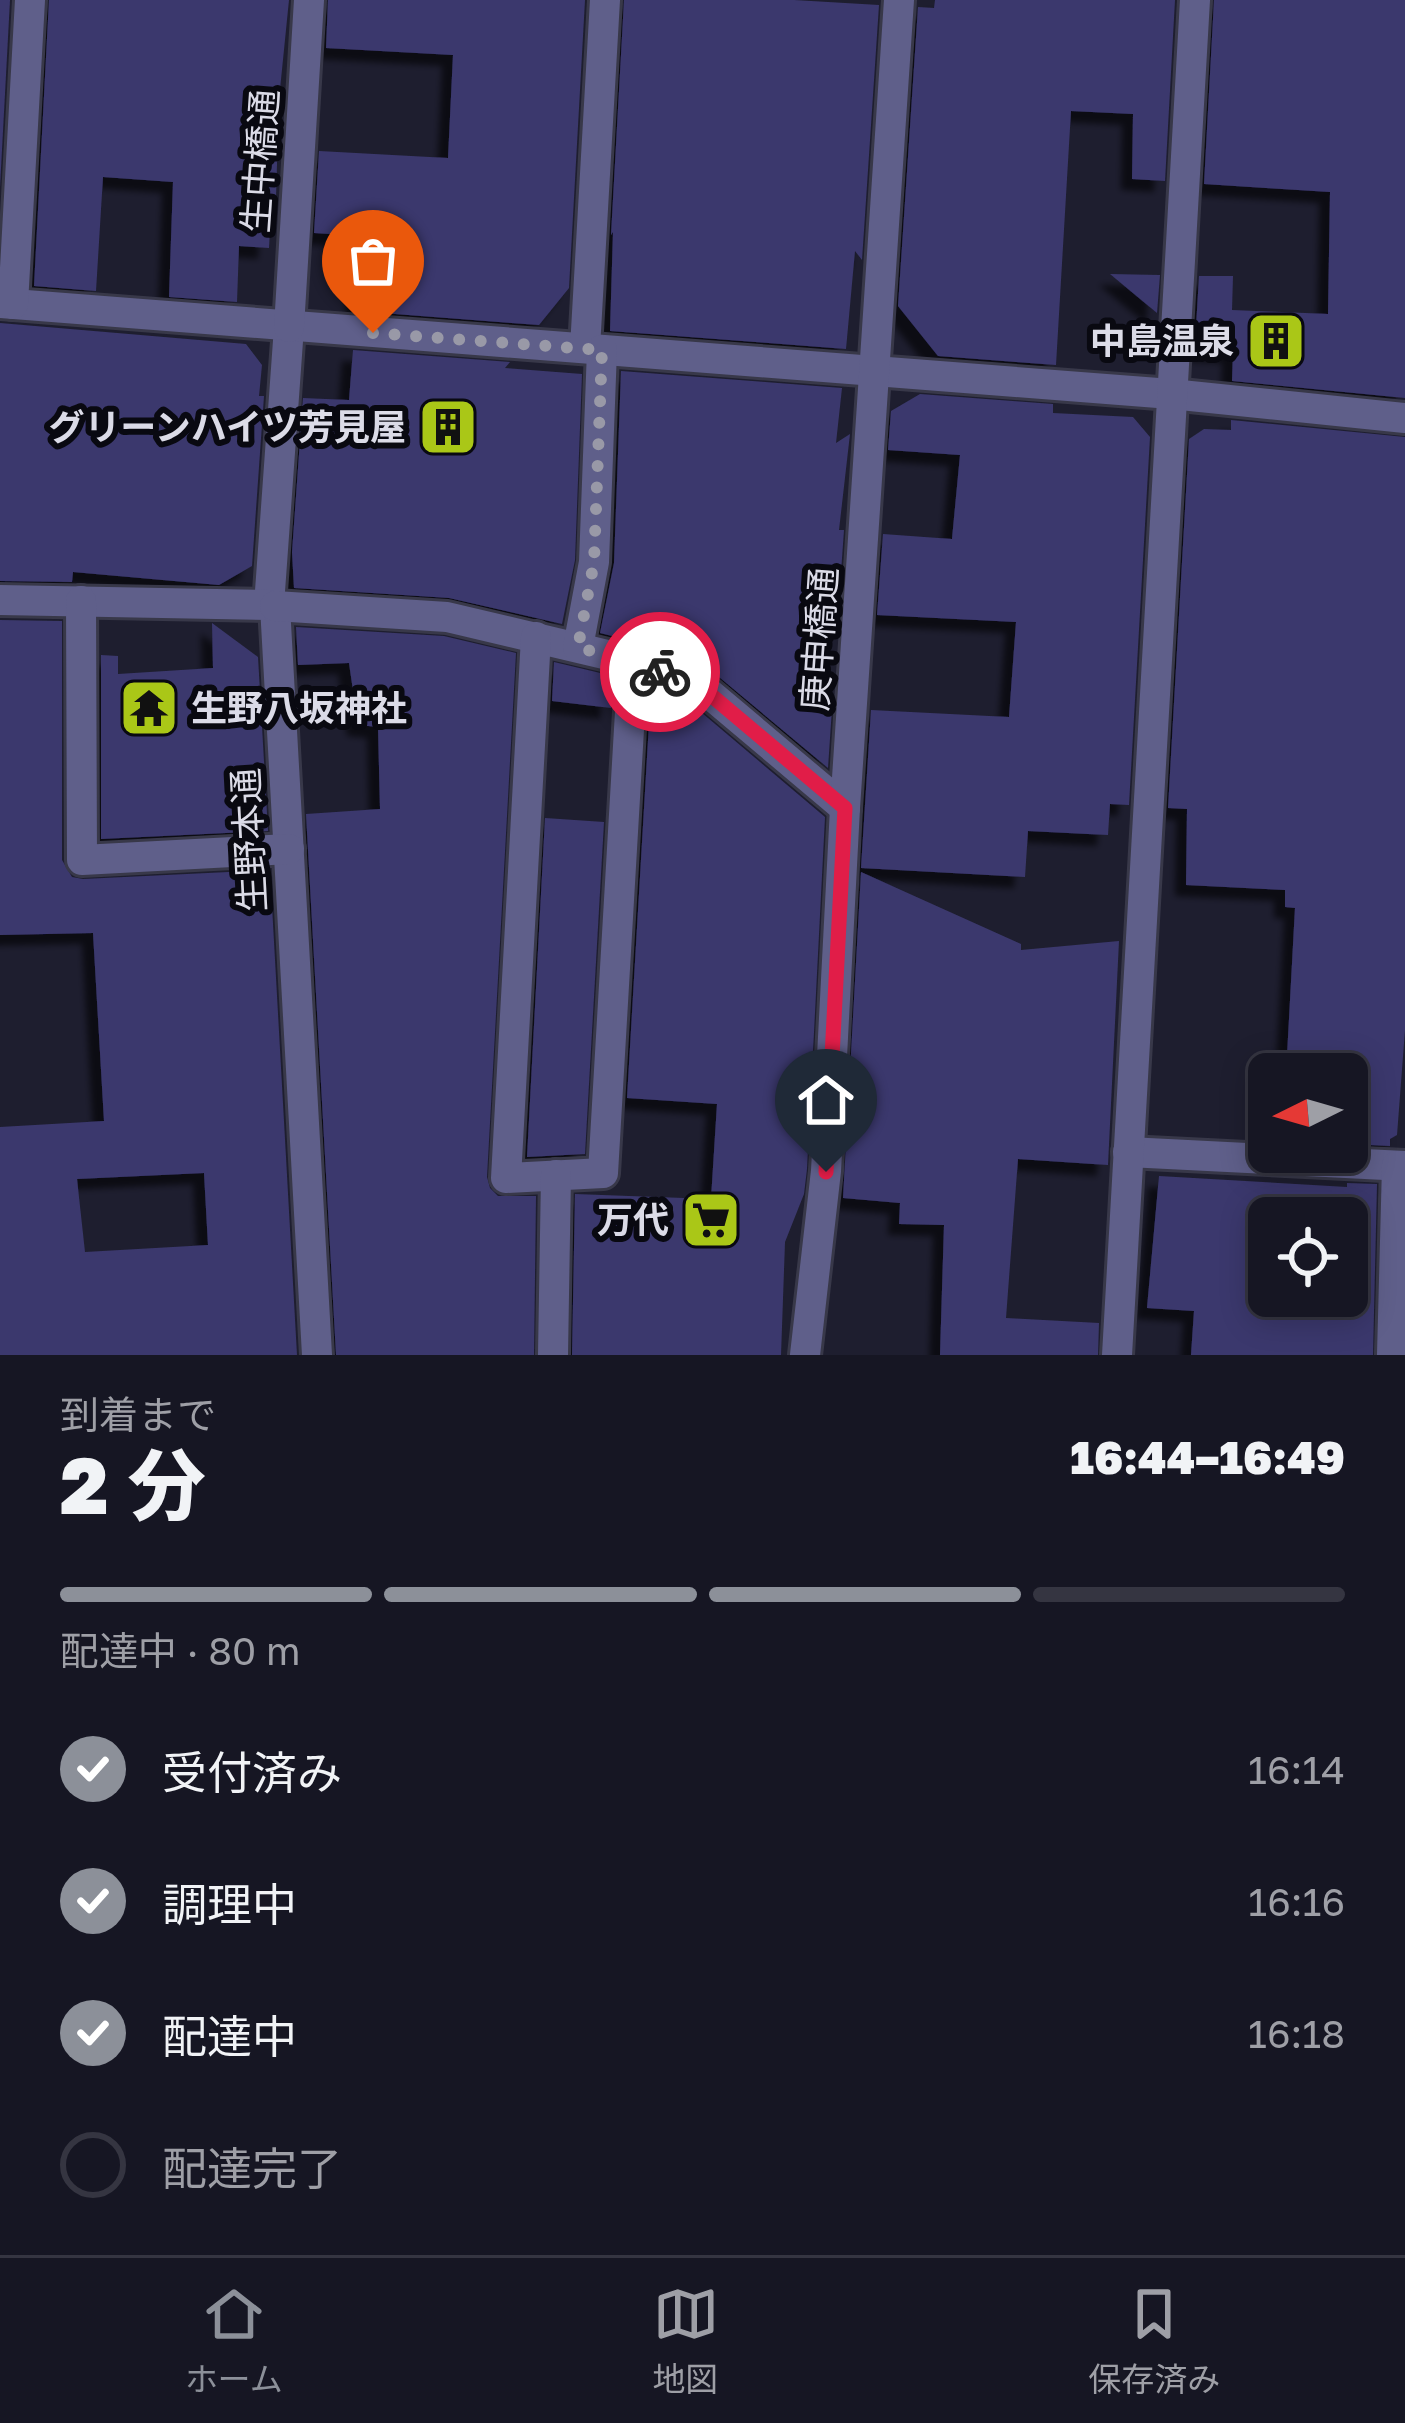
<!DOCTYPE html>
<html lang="ja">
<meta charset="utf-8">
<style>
:root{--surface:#161623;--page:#1f1f2b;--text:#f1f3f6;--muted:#9e9fa6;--line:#353541;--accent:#8c9099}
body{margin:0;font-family:"Golos Text","Noto Sans JP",sans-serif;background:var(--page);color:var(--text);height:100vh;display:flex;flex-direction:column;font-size:45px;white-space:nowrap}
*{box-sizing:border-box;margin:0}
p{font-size:39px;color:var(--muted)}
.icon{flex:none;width:66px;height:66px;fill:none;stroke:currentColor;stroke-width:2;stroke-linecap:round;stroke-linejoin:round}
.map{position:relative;height:1355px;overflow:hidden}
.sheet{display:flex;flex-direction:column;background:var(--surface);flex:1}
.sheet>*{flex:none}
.needle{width:78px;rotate:265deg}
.fabs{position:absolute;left:1248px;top:1053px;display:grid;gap:24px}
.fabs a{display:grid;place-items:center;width:120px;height:120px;border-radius:18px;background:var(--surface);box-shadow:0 6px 30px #0003,0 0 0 3px var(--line);font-size:60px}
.pin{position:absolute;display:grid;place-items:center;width:102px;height:102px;color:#fff;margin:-123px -51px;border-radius:50% 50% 50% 0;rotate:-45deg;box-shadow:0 0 12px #0007}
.pin .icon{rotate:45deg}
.courier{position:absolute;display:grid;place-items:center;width:120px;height:120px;margin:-60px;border:9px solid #e11d48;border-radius:50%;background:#fff;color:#222;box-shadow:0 3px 15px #0007}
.summary em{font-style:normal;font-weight:800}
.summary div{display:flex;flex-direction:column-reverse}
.summary{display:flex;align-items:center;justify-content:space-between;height:204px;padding:0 60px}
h1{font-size:78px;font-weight:800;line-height:90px}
.bar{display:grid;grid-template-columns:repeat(4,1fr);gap:18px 12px;align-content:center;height:144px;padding:0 60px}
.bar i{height:15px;border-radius:9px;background:var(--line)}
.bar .current{background:var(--accent)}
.bar p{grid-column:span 4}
ol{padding:0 60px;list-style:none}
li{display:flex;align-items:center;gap:36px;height:132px}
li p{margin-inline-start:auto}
li .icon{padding:12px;border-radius:50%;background:var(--accent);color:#fff;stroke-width:4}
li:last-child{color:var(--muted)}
li i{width:66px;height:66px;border:6px solid var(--line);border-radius:50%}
.menu{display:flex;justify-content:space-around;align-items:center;height:168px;border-top:3px solid var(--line);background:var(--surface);font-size:33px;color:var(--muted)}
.menu a{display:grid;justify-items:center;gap:6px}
.menu .current{color:var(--accent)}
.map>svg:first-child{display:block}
.building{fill:#3b386d;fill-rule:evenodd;filter:url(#shadow)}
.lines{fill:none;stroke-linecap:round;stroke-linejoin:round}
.pedestrian-casing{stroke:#383849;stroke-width:36}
.minor-casing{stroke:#383849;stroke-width:36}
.tertiary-casing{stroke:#383849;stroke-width:36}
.pedestrian{stroke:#5f5f8a;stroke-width:30}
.minor{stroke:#5f5f8a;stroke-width:30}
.tertiary{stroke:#5f5f8a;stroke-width:30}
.done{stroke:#9999a7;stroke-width:12;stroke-dasharray:0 21.6}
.route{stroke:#e11d48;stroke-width:15}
.labels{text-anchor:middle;stroke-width:12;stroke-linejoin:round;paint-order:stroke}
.street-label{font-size:36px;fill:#dbdbe7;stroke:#090911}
.poi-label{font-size:36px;font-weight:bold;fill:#dbdbe7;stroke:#090911;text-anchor:end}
</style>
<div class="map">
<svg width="1405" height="1355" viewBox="0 0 1405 1355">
<defs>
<filter id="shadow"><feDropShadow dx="-11" dy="11" stdDeviation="3" flood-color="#0009"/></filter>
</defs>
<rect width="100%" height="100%" fill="#1e1e2f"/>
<g class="building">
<polygon points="0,0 10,0 0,187"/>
<polygon points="49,0 289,0 279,99 275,230 270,230 269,248 239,246 237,302 169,297 173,182 103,177 96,291 34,286"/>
<polygon points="328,0 585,0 569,288 539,325 356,311 361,236 314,233 319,151 448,158 453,55 326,48"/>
<polygon points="624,0 794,0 879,5 862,260 855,251 846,349 610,331 613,232 611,235"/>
<polygon points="935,0 1175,0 1165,181 1132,179 1133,114 1071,111 1056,365 938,356 898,306 918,7 934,8"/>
<polygon points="1214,0 1405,0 1405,398 1232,381 1233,352 1203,351 1195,344 1199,276 1233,276 1232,310 1328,314 1330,192 1204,184"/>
<polygon points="1110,274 1160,275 1157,313"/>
<polygon points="0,323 246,344 262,365 259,396 264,396 252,566 219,585 73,572 72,582 0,581"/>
<polygon points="353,350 510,362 505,368 582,374 575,560 562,624 449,598 294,588 292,552 303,398 349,400"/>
<polygon points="621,371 842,388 836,443 850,434 839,530 844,530 838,614 828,613 819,707 832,708 828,768 713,672 640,643 600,633 614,563"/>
<polygon points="920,394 1053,404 1053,413 1133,417 1150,437 1129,805 1110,804 1108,835 1028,831 1025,877 861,868 871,710 1009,717 1016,622 877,615 883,534 952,539 960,455 888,450 891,411"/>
<polygon points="1231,420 1405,437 1405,1030 1397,1135 1390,1139 1390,1146 1347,1144 1347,1074 1286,1074 1295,908 1285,907 1285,890 1186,885 1187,809 1168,808 1189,439 1204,429 1231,430"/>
<path d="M0,620l62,1v239l10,17 11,2 187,-9 27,485h-297v-228l104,-6 -11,-188 -93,2zM204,1173l4,72 -123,7 -8,-73z"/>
<polygon points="212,623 258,657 268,831 101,839 101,655 118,656 118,674 213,668"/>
<polygon points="296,627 444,636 516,653 487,1177 490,1188 498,1196 536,1196 534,1355 336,1355 306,814 380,809 378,727 358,725 349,663 298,665"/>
<polygon points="554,662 613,676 611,708 552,701"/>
<polygon points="651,689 695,707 825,817 807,1169 804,1194 785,1242 781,1355 572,1355 575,1194 711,1199 717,1104 627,1098"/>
<polygon points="545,818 604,822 585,1154 527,1157"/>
<polygon points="861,872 1021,944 1021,950 1119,941 1108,1165 1018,1159 1006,1318 1099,1323 1098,1355 940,1355 944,1225 899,1224 900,1203 843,1198"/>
<path d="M1159,1176l188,11v-4l30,1 -4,171h-182l3,-44 -47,-3zM1269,1218h78v78h-78z"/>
</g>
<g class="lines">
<g class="pedestrian-casing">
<polyline id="pedestrian" points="289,327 269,605 275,606 317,1355"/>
</g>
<g class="minor-casing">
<g id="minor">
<polyline points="0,303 1171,394 1405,418"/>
<polyline points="13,304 30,0"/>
<polyline points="585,348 605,0"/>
<polyline points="0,600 269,605"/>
<polyline points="81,601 82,860 289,849"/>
<polyline points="275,606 447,617 633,661 705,690 845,808"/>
<polyline points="536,637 506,1178 603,1173 633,661"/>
<polyline points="578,647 594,562 602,350"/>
<polyline points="1128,1152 1405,1166"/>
<polyline points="553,1355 556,1175"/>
<polyline points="805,1355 826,1171 845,808 899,0"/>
<polyline points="1117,1355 1195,0"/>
<polyline points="1392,1355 1397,1166"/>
</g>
</g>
<g class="tertiary-casing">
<polyline id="tertiary" points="289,327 309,0"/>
</g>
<use href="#pedestrian" class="pedestrian"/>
<use href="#minor" class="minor"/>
<use href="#tertiary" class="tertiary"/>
</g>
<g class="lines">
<polyline class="done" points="373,333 602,350 594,562 578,647 660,672"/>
<polyline class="route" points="660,672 705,690 845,808 826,1172"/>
</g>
<defs>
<g id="building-square" transform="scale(3)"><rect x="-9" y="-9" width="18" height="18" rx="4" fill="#aac717" stroke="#090911"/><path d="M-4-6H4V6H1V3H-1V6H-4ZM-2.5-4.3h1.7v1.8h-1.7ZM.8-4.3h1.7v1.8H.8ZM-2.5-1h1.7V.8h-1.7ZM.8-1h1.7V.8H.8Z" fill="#111"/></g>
<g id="temple-square" transform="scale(3)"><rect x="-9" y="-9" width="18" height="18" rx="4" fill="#aac717" stroke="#090911"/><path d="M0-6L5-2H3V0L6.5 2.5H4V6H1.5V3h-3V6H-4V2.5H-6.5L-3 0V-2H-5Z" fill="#111"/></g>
<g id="supermarket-square" transform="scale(3)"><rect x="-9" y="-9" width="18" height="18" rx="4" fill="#aac717" stroke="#090911"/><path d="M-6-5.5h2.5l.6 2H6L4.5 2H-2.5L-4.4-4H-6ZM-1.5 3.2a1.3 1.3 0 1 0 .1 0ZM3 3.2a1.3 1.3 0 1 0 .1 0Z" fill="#111"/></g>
</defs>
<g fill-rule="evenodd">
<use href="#building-square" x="1276" y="341"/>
<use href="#building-square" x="448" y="427"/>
<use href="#temple-square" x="149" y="708"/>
<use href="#supermarket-square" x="711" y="1220"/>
</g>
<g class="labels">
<g class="street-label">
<text transform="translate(260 161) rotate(-86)" y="13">生中橋通</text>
<text transform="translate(819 639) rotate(-86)" y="13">庚申橋通</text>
<text transform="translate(249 840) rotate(-93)" y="13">生野本通</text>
</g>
<g class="poi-label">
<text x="1234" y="354">中島温泉</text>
<text x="406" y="440">グリーンハイツ芳見屋</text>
<text x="191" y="721" text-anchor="start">生野八坂神社</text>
<text x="669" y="1233">万代</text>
</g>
</g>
</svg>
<div class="fabs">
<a><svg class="needle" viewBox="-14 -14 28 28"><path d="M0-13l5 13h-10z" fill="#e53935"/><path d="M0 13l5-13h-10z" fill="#9e9fa6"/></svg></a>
<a><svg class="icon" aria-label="locate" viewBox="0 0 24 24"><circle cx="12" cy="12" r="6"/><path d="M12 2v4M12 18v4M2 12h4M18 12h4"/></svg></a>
</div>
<div class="pin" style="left:373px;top:333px;background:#ea580c"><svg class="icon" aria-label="bag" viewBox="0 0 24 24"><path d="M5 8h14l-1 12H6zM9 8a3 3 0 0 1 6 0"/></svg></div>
<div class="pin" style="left:826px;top:1172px;background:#1f2937"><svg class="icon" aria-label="home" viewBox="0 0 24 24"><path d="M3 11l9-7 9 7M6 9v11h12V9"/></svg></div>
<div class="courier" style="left:660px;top:672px"><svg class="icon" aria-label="bike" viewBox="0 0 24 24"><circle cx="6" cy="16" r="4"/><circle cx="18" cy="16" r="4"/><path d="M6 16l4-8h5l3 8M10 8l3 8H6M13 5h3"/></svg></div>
</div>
<section class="sheet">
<div class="summary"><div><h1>2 分</h1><p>到着まで</p></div><em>16:44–16:49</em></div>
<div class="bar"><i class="current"></i><i class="current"></i><i class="current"></i><i></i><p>配達中 · 80 m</p></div>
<ol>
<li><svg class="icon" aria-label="check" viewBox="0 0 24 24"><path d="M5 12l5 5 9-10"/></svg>受付済み<p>16:14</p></li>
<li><svg class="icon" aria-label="check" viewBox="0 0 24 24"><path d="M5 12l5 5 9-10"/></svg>調理中<p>16:16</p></li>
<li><svg class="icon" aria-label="check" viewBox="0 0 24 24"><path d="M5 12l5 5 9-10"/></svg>配達中<p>16:18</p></li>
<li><i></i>配達完了</li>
</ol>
</section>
<nav class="menu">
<a class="current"><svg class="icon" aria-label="home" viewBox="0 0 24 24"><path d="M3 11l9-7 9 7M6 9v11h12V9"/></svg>ホーム</a>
<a><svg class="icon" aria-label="map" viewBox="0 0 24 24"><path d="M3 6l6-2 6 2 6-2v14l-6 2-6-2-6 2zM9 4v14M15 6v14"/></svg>地図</a>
<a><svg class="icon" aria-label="saved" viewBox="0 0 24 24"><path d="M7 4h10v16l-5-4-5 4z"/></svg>保存済み</a>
</nav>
